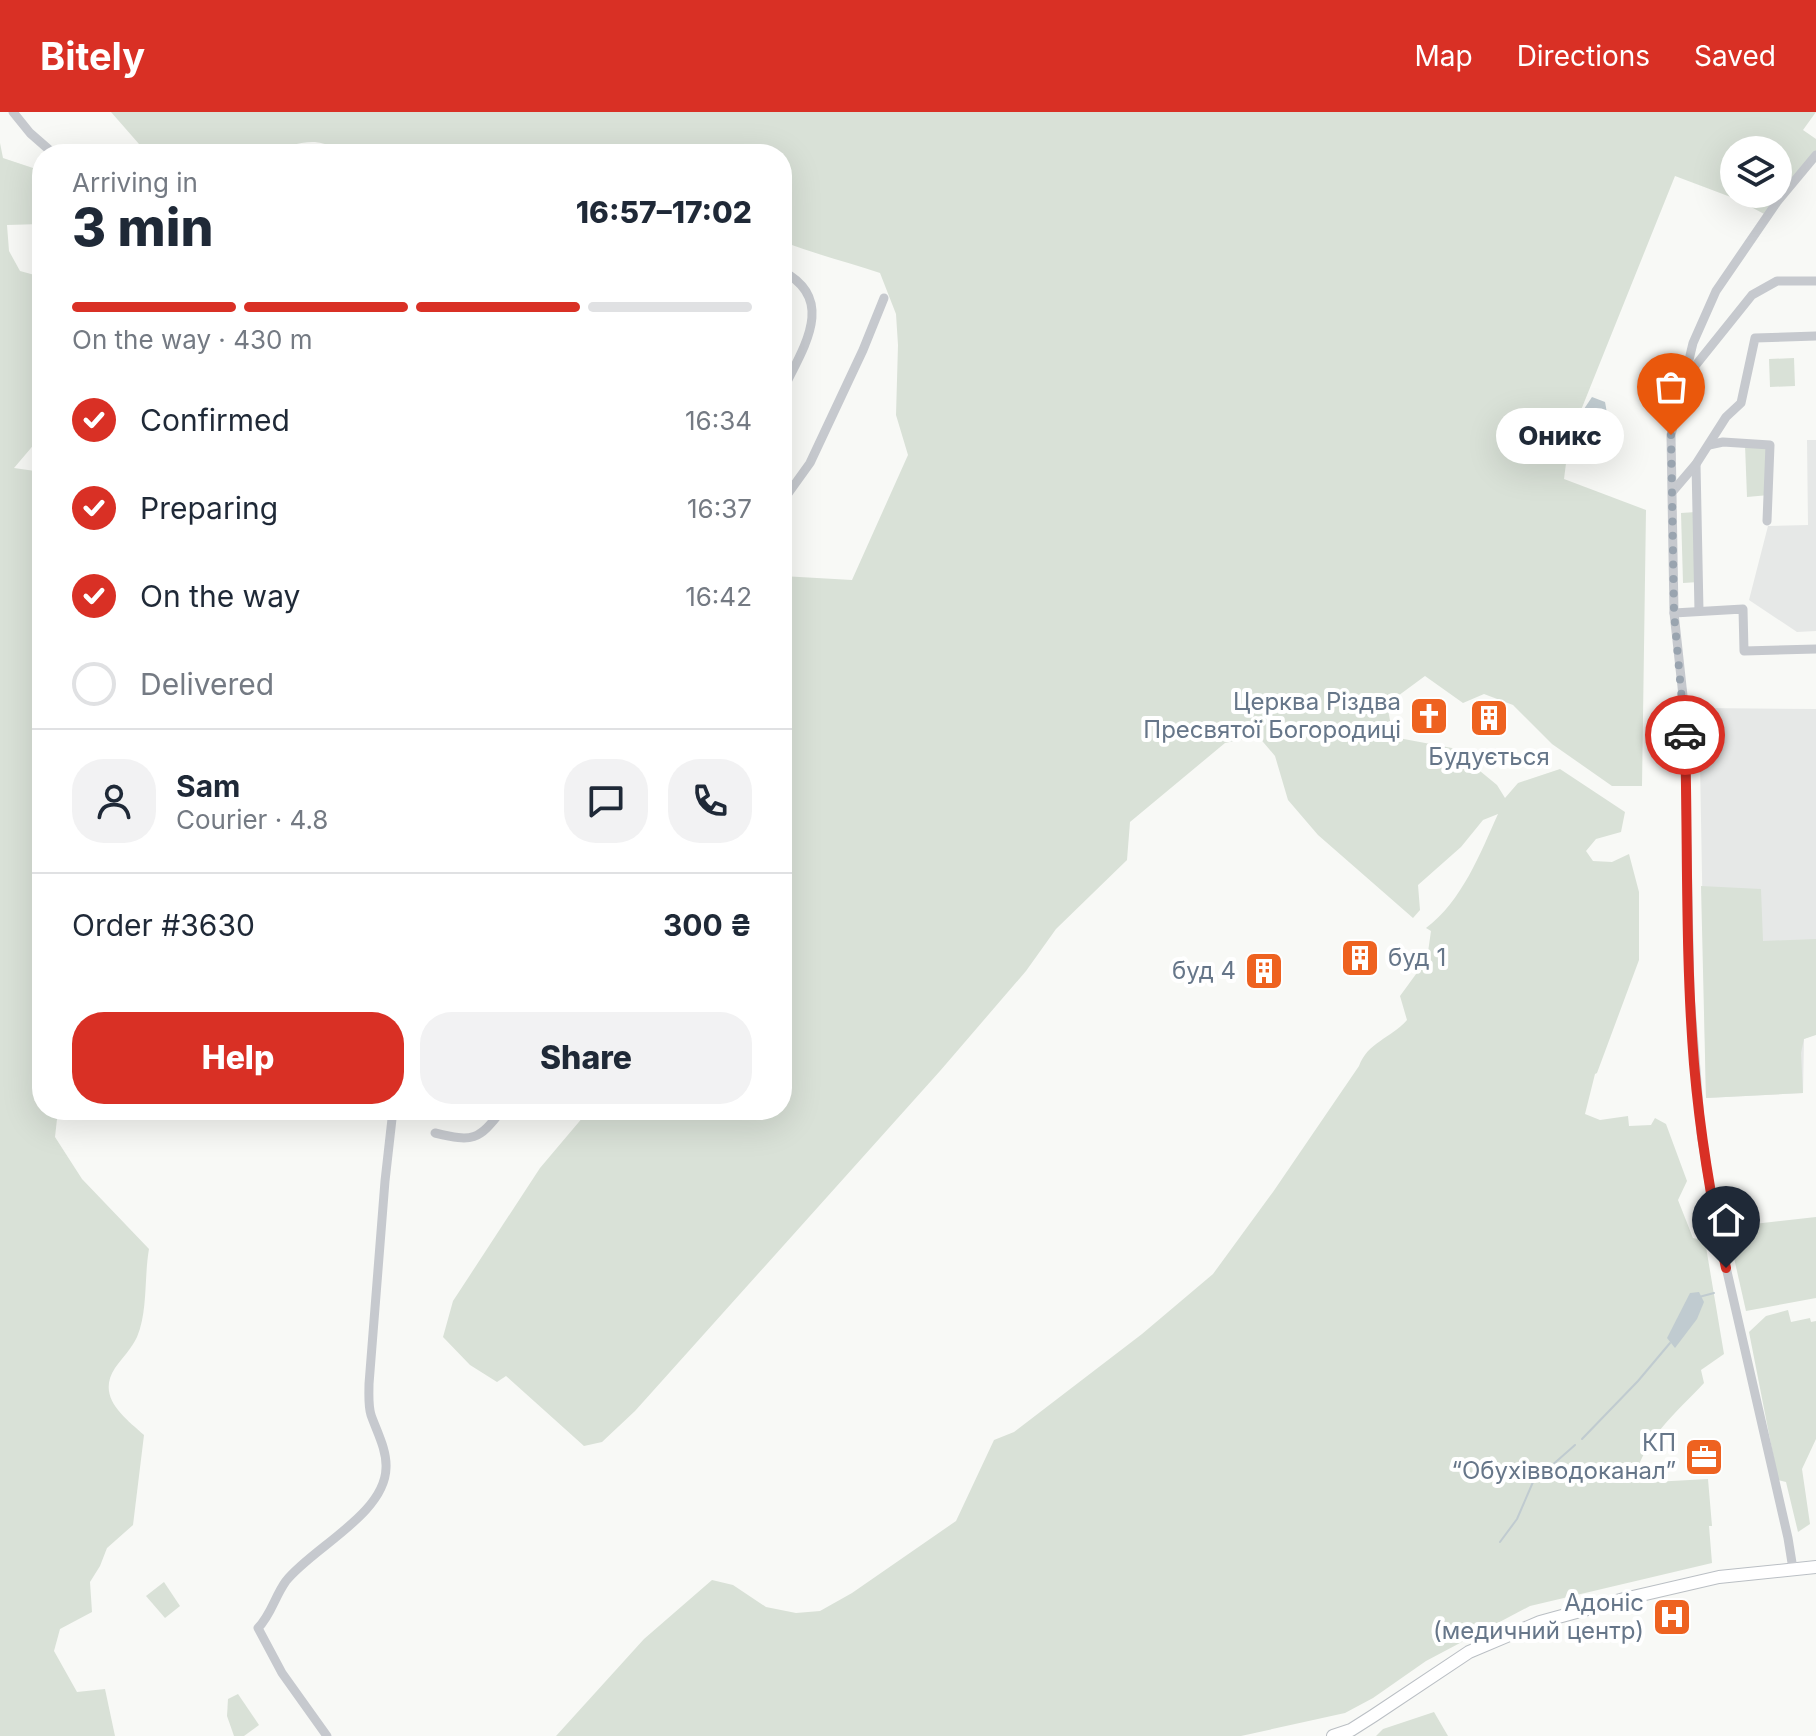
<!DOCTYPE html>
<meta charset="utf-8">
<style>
:root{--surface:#fff;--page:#f2f2f3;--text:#1f2937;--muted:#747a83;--line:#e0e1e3;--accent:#d93025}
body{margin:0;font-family:Inter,sans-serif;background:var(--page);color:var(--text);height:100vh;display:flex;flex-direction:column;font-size:30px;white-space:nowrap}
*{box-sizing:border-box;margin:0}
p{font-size:26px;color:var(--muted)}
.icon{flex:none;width:44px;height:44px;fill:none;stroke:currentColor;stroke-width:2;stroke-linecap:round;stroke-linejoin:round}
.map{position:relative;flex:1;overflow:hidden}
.side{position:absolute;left:32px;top:32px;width:760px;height:976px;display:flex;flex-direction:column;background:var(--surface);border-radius:32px;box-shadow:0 8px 32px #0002}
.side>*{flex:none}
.controls{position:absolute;left:1720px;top:24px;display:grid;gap:16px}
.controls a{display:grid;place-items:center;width:72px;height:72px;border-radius:50%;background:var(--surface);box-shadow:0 8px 32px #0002;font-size:40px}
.pin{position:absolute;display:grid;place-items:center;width:68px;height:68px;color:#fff;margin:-82px -34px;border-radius:50% 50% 50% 0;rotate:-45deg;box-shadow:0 0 8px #0007}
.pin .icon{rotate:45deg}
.courier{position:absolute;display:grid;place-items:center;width:80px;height:80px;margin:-40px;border:6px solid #d93025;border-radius:50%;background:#fff;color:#222;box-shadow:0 2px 10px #0007}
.bubble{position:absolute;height:56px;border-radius:28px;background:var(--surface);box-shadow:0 8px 32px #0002;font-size:26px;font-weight:800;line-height:56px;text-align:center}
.headline em{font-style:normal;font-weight:800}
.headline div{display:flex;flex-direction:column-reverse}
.headline{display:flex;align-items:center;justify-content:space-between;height:136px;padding:0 40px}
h1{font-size:52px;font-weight:800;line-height:60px}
.bar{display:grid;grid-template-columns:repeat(4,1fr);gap:12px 8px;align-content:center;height:96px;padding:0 40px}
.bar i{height:10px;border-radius:6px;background:var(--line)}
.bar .active{background:var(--accent)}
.bar p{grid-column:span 4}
.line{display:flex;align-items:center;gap:20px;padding:0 40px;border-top:2px solid var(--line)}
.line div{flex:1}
.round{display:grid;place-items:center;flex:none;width:84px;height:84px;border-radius:32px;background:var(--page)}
ol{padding:0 40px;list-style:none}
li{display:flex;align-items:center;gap:24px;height:88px}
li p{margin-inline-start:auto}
li .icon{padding:8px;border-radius:50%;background:var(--accent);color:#fff;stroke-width:4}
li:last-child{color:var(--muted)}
li i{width:44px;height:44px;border:4px solid var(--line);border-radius:50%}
.button{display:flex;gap:16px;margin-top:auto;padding:16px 40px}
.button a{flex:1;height:92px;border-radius:32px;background:var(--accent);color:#fff;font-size:32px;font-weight:800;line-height:92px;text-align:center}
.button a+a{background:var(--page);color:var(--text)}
header{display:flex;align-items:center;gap:48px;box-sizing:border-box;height:112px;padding:0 40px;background:var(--accent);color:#fff}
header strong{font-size:38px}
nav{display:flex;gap:44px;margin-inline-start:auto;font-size:28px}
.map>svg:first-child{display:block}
.built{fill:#e6e8e7}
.green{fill:#d9e1d7;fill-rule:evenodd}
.water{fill:#c0cbd0}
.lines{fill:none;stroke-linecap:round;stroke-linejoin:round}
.stream{stroke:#c0cbd0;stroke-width:2}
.secondary-casing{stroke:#babfc4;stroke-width:14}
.minor{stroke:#c6c9ce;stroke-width:9}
.secondary{stroke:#fff;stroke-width:12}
.done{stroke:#99a4af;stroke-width:8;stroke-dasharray:0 14.4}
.route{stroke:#d93025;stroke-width:10}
.labels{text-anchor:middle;stroke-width:8;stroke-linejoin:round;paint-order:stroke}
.poi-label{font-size:24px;fill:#667689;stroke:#fff;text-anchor:end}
</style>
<header>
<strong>Bitely</strong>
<nav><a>Map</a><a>Directions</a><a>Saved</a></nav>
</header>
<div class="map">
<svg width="1816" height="1624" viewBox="0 0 1816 1624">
<rect width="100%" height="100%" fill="#f8f9f6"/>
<g class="built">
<polygon points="1807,328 1816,328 1816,519 1797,520 1749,488 1768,414 1808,413"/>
<polygon points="1699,596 1816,597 1816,922 1804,927 1803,981 1706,986"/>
</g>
<g class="green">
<path d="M111,0h1705l-13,18 13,9v13l-48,64 -32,-17 -61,-23 -106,264 -5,39 82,31 -4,276h-30l-60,-42 -39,-39 -29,-11 -21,9 -38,-27 -38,28 6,33 59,11 45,37 8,13 13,-15 42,-14 65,43 -4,20 -25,7 -10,12 7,10 19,1 17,-8 10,38v68l-42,113 -2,1 -10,40 15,6 28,-4 1,10 22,-1 4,-7 11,6 21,57 -9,19 15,38 12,3 19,113 -23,16 3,13c-25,27 -66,61 -69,100l73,-4 4,47h-3l3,37 -182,43 -104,55 -53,37 -28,15 -104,23h-685l88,-97 68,-59 21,5 33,22 30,6 24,-2 32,-18 104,-72 38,-81 20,-8 128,-98 71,-60 60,-82 86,-126c9,-24 31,-27 48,-46l-7,-24 27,-37 4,-28 -5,-3c36,-27 54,-74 72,-114l-15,6 -22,27 -43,38 2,25 -7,8 -95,-83 -30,-35 -13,-44 -17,-20 -33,7 -95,79 -3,38 -71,69 -30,42 -86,100 -305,340 -33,31 -18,4 -78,-70 -9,6 -27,-17 -27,-28 10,-36 87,-133 49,-58h193v-534l70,4 56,-125 -12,-40 2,-70 -2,-31 -16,-41c-33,-11 -66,-19 -98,-32v-87h-428c-13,-2 -26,-11 -39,-12 -13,-1 -35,6 -46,12h-106l-24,-10zM1734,38h44v44h-44z"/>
<path d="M0,31l3,15 39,13v53l-35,1 2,26 11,20 22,6v158l-28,33 28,4v638h16l-3,27 27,42 67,70c-5,28 -1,62 -12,88 -5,11 -15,21 -22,31 -19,29 9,49 29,67l-11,90 -26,23 -7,18 -10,16 2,30 -32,17 -6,22 23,41 28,-3 10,47h-115z"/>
<polygon points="1794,246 1795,274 1770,275 1769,247"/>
<polygon points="1745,333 1770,333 1769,383 1747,385"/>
<polygon points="1696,400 1699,470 1683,471 1681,401"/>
<polygon points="1701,774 1761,777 1763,829 1816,827 1816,923 1804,927 1801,941 1803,981 1706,986"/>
<polygon points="1816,1105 1816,1186 1746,1199 1727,1115"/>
<polygon points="1788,1198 1791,1210 1810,1206 1811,1210 1816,1209 1816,1327 1802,1357 1810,1412 1798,1420 1786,1370 1778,1368 1749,1220 1766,1204"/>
<polygon points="164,1470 180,1494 165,1506 146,1484"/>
<polygon points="238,1582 259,1613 244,1624 234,1624 227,1604 228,1587"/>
<polygon points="1434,1600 1448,1624 1376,1624 1383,1617"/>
</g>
<g class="water">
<polygon points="1592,285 1605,290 1607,301 1589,332 1567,341 1561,338 1564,327"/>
<polygon points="1699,1180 1704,1190 1697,1207 1675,1236 1667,1226 1690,1181"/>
</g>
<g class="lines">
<g class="stream">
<polyline points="1699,1185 1714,1181"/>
<polyline points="1582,1327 1638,1269 1670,1231"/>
<polyline points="1500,1430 1517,1407 1533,1370 1575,1333"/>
</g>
<g class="secondary-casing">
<polyline id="secondary" points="1333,1624 1351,1618 1373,1604 1469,1540 1540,1510 1624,1487 1719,1465 1816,1455"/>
</g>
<g class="minor">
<polyline points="13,0 30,21 54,42"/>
<path d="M782,159c57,29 19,80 0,121"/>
<polyline points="1687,264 1752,183 1777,169 1816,169"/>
<polyline points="1709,333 1723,330 1770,333 1767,409"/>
<polyline points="1696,352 1699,499"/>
<polyline points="1673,379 1696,352 1726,305 1741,291 1755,226 1816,224"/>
<polyline points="782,390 810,351 863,238 884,186"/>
<polyline points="1674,501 1743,497 1744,539 1816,537"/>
<path d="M435,1021c38,9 43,8 67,-23"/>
<polyline points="1793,1457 1788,1426 1715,1107 1701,1021 1690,883 1684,593 1674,501 1671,323 1693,231 1716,179 1777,90 1816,43"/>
<path d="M327,1624l-45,-63 -24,-45c13,-13 17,-32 28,-47 26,-33 99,-67 100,-113 1,-18 -9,-36 -15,-53 -3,-10 -2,-21 -2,-31l16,-203 8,-71"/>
</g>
<use href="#secondary" class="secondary"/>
</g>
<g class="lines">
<polyline class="done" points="1671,323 1674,501 1685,623"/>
<path class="route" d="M1685,623c3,109 0,219 9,329 6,69 17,137 32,204"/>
</g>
<defs>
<g id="church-square" transform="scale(2)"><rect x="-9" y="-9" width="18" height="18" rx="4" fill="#ee6220" stroke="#fff"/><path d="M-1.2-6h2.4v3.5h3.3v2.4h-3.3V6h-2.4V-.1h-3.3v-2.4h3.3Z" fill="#fff"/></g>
<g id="building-square" transform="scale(2)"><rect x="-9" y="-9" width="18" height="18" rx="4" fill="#ee6220" stroke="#fff"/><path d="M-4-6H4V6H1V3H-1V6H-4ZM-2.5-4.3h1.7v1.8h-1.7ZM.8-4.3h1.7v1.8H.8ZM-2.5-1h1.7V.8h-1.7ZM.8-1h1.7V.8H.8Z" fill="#fff"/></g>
<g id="office-square" transform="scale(2)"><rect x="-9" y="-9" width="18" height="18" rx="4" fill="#ee6220" stroke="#fff"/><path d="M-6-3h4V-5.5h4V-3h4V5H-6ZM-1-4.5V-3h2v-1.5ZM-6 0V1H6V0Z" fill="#fff"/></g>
<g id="hospital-square" transform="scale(2)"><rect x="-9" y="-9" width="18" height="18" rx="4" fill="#ee6220" stroke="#fff"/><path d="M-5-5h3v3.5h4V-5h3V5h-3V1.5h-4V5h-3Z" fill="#fff"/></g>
</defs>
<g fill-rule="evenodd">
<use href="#church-square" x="1429" y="604"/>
<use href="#building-square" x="1489" y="606"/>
<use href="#building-square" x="1360" y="846"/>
<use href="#building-square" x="1264" y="859"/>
<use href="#office-square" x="1704" y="1345"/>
<use href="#hospital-square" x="1672" y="1505"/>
</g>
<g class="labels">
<g class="poi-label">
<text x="1401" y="598">Церква Різдва<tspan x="1401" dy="28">Пресвятої Богородиці</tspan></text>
<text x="1489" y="653" text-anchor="middle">Будується</text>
<text x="1388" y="854" text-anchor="start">буд 1</text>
<text x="1236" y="867">буд 4</text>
<text x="1676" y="1339">КП<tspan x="1676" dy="28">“Обухівводоканал”</tspan></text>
<text x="1644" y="1499">Адоніс<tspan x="1644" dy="28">(медичний центр)</tspan></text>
</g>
</g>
</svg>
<div class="controls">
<a><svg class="icon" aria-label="layers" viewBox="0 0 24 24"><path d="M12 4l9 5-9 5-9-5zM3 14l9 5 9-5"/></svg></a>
</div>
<div class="pin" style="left:1671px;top:323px;background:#ea580c"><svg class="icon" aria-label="bag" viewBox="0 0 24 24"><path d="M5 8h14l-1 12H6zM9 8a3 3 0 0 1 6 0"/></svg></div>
<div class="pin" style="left:1726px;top:1156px;background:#1f2937"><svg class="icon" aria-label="home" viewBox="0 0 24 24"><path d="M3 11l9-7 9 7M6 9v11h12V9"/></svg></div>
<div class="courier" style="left:1685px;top:623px"><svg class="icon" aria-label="car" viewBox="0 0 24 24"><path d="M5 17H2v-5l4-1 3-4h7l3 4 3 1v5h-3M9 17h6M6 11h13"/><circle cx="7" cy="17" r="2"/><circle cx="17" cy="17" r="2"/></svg></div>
<div class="bubble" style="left:1496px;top:296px;width:128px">Оникс</div>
<section class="side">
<div class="headline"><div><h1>3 min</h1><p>Arriving in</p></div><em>16:57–17:02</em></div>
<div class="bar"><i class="active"></i><i class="active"></i><i class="active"></i><i></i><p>On the way · 430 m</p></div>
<ol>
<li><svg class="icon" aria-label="check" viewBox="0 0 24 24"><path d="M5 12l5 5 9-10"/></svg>Confirmed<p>16:34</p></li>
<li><svg class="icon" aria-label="check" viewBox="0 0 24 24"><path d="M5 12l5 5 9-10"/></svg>Preparing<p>16:37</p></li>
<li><svg class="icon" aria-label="check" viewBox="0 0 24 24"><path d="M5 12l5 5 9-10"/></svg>On the way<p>16:42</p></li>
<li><i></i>Delivered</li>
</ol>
<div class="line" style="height:144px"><a class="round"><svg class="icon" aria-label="person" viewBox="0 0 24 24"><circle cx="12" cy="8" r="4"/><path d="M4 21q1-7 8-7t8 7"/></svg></a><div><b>Sam</b><p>Courier · 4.8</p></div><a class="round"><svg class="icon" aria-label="chat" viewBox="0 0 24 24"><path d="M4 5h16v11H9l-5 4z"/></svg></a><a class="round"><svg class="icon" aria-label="phone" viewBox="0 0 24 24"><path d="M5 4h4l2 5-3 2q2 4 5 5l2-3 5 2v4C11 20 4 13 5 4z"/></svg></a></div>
<div class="line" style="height:104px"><div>Order #3630</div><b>300 ₴</b></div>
<div class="button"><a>Help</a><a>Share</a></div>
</section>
</div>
